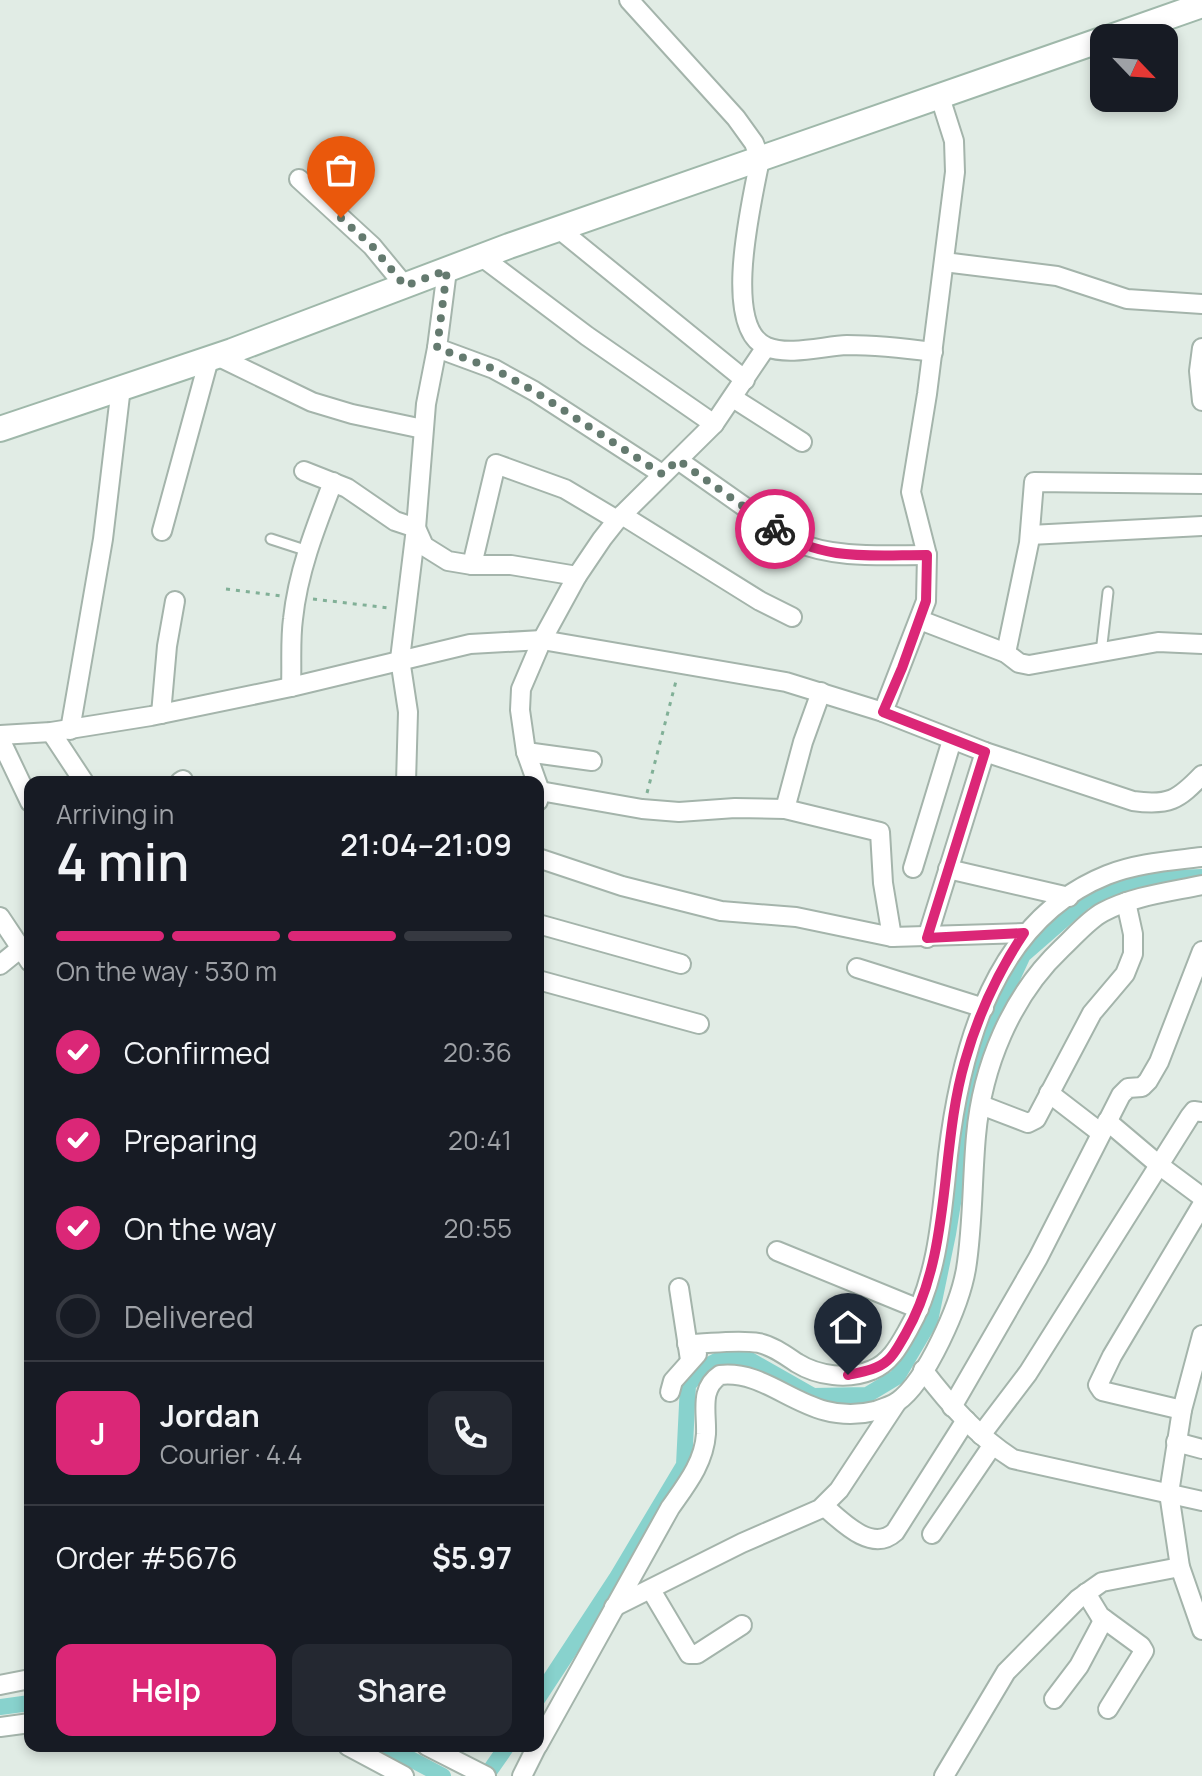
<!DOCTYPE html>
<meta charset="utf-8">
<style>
:root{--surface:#171b24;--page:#242831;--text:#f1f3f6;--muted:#9ea1a6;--line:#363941;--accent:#db2777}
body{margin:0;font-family:Manrope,sans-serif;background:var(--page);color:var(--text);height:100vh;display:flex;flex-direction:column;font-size:30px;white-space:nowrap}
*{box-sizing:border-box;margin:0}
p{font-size:26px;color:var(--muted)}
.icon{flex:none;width:44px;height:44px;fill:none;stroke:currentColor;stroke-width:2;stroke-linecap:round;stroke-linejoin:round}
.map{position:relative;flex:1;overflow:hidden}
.side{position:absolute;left:24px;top:776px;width:520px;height:976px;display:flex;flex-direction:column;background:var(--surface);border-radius:16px;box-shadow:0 4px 12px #0003}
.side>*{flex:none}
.needle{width:52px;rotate:115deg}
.tools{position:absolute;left:1090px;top:24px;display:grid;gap:16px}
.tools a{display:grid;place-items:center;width:88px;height:88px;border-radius:16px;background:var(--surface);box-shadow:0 4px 12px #0003;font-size:40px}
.pin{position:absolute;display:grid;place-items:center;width:68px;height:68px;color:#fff;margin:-82px -34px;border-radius:50% 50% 50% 0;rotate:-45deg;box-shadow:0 0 8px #0007}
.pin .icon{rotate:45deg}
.courier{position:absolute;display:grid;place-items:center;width:80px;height:80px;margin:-40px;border:6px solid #db2777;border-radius:50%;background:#fff;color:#222;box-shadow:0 2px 10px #0007}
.overview em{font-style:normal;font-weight:600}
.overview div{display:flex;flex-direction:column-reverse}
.overview{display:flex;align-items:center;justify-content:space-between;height:136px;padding:0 32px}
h1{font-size:52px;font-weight:600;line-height:60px}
.bar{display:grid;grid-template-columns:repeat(4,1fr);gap:12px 8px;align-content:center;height:96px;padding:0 32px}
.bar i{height:10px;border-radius:6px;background:var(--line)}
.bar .active{background:var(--accent)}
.bar p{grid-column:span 4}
.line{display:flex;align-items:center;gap:20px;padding:0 32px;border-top:2px solid var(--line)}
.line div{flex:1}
.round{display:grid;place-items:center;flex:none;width:84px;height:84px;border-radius:16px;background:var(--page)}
ol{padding:0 32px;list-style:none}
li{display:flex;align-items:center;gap:24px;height:88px}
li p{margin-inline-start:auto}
li .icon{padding:8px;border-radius:50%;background:var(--accent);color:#fff;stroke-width:4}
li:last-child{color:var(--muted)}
li i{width:44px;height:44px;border:4px solid var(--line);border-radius:50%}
.action{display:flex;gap:16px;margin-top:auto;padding:16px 32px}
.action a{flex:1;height:92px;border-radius:16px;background:var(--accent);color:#fff;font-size:32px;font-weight:600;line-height:92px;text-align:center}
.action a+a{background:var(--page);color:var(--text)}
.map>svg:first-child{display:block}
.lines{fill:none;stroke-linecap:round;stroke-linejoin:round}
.canal{stroke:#88d2cd;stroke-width:16}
.lane-casing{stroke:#a4b4ab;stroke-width:13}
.street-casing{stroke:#a4b4ab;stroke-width:22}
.secondary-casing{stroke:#9fb8aa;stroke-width:28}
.path{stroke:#81b097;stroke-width:3;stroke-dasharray:4 6;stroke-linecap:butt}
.lane{stroke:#fff;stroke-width:9}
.street{stroke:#fff;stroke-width:18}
.secondary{stroke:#fff;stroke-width:24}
.done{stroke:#647a6f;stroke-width:8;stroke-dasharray:0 14.4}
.route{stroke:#db2777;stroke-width:10}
</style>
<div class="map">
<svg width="1202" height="1776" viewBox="0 0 1202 1776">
<rect width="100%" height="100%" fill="#e1ece5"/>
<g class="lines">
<g class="canal">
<polyline points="538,1698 616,1579 684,1465 688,1385 703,1368 720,1359 748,1359 813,1396 867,1395 897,1377 930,1321 948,1234 977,1054 1023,955 1085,901 1150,879 1202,877"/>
<polyline points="0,1707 30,1703"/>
<polyline points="386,1746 443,1776"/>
<polyline points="491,1769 507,1746"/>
</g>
<g class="lane-casing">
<g id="lane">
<polyline points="271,539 308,551"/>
<polyline points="1101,653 1108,592"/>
</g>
</g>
<g class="street-casing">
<g id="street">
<path d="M629,0l107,118 18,25 6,16c-7,38 -40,169 7,188 22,9 57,-1 80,-2 29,0 57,3 86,7"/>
<polyline points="299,179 372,246 405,286"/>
<polyline points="559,229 745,380"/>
<polyline points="482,257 587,336 714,424"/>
<polyline points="944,262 1057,276 1127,299 1202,304"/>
<polyline points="437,348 494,369 534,391 662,474"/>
<polyline points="1202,348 1199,371 1202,401"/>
<polyline points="217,356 312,402 352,414 423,429"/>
<polyline points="733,398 802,442"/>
<path d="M678,460l115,81c42,18 88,14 134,14"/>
<polyline points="304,471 347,488 395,521 416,528 424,546 448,561 472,565 511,565 577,576"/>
<polyline points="622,515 760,601 792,617"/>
<polyline points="162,531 209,359"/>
<polyline points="1030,535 1202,526"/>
<polyline points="472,565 496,464 565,489 617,520"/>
<polyline points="920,620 1006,653 1019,663 1029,665 1158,642 1202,644"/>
<polyline points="1006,653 1029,543 1034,482 1202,484"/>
<path d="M291,687c1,-23 -1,-46 2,-68 5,-48 23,-93 40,-137"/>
<polyline points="883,712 926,601 927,555 911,492 927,394 955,172 954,141 940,97"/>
<polyline points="161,714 167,646 175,601"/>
<polyline points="70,730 103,539 121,387"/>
<polyline points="51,732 84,782"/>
<path d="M0,735l51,-3 100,-16 140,-29 179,-43 72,-4 244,42 97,30 102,40 148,49c36,5 45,-1 69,-26"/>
<polyline points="0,739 30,802"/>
<polyline points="526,752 592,761"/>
<polyline points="180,782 183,780"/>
<polyline points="406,782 408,712 400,659 416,528 426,404 437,348 447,270"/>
<polyline points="540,791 526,752 520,710 521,689 542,640 577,576 602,539 617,520 714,424 766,347"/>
<polyline points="538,801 540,791 642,809 679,812 735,808 785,809 880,832 883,883 892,937"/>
<polyline points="785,809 803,742 821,692"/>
<polyline points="538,858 622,886 721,911 796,917 892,937 1024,933"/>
<polyline points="913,868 952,740"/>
<polyline points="948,869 1069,897"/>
<polyline points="0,917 30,962"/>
<polyline points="538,924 681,964"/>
<polyline points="927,938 985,752"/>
<polyline points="0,965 21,948"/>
<polyline points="857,968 984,1008"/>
<polyline points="538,980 699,1024"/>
<polyline points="1049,1093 1101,1133"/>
<polyline points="981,1105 1028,1123 1036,1119 1092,1013 1125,974 1133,954 1133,934 1126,902"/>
<polyline points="1107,1121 1159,1165 1202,1197"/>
<polyline points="777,1251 919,1309"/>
<polyline points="679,1288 690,1360"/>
<polyline points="1202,1335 1182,1410 1169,1493 1180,1567 1202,1630"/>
<path d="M687,1344c22,0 50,-5 72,-1 14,3 26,12 38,20 21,13 51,17 75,7 18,-7 27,-24 36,-40 30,-51 34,-117 40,-175 13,-109 47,-235 159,-280 30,-12 63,-14 95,-18"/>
<path d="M923,1370c26,34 54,66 90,89l189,42"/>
<polyline points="670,1392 673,1381 697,1354"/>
<polyline points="952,1407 1038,1258 1121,1095 1128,1088 1142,1087 1148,1081 1159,1062 1202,951"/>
<polyline points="1182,1410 1102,1391 1098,1385 1112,1356 1202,1205"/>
<polyline points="981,1435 1028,1373 1190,1116 1194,1111 1202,1112"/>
<polyline points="1176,1442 1202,1449"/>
<path d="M824,1506c18,16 48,47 71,26l71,-112"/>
<polyline points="932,1534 992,1446"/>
<polyline points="651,1590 689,1654 697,1654 742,1625"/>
<polyline points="1086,1593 1100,1616 1141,1646 1144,1651 1108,1709"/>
<polyline points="614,1607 742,1543 820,1509 839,1490 897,1402"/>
<polyline points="0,1685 30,1679"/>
<polyline points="1054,1699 1079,1666 1104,1619"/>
<polyline points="0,1727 30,1723"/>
<path d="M538,1745l132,-237c16,-23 34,-45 36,-74 1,-22 -7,-45 14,-59 54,-6 86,53 155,36 6,-2 16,-5 22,-9 30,-21 63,-98 69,-133 7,-43 6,-89 10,-133 6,-69 35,-140 86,-188 13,-12 26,-28 41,-36 30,-16 66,-20 99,-27"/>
<polyline points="348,1746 404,1776"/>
<polyline points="427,1746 486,1776"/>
<polyline points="522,1776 537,1746"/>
<polyline points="944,1776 1006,1672 1078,1599 1102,1582 1180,1567"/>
</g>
</g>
<g class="secondary-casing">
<g id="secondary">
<polyline points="1108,38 1202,5"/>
<polyline points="0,429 232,351 509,246 1104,39"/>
</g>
</g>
<g class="path">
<polyline points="226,589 281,596"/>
<polyline points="313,599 389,608"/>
<polyline points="647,793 676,681"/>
</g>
<use href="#lane" class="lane"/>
<use href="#street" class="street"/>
<use href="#secondary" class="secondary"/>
</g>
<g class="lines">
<polyline class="done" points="341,218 372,246 405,286 447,270 437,348 494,369 534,391 662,474 678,460 775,529"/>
<path class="route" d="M775,529c48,33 96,26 152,26l-1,46 -24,67 -19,44 102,40 -58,186 97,-5c-26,39 -46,82 -59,128 -26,89 -12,191 -60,274 -5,8 -10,19 -17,25 -11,10 -26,12 -40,15"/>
</g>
</svg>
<div class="tools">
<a><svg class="needle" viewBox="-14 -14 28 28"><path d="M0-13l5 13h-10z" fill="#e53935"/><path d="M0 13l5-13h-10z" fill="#9ea1a6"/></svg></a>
</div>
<div class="pin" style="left:341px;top:218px;background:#ea580c"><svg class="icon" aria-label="bag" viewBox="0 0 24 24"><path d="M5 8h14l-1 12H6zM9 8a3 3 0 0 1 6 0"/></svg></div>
<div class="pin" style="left:848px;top:1375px;background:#1f2937"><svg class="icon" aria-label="home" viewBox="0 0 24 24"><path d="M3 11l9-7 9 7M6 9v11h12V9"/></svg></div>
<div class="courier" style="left:775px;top:529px"><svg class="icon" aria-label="bike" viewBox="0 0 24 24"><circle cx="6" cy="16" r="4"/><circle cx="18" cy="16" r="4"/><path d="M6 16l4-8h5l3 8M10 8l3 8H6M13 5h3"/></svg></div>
<section class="side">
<div class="overview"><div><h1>4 min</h1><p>Arriving in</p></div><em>21:04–21:09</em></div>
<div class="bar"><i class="active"></i><i class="active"></i><i class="active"></i><i></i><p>On the way · 530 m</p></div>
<ol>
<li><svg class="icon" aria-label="check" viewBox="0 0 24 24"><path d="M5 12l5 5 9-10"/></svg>Confirmed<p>20:36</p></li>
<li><svg class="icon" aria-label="check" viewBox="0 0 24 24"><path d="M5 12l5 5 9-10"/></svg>Preparing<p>20:41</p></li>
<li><svg class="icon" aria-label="check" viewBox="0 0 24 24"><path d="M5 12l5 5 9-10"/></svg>On the way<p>20:55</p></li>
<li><i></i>Delivered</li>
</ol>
<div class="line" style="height:144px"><b class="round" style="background:var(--accent);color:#fff">J</b><div><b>Jordan</b><p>Courier · 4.4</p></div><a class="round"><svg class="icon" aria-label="phone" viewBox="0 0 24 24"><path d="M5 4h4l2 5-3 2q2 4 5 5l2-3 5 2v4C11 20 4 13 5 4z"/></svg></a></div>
<div class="line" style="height:104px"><div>Order #5676</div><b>$5.97</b></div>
<div class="action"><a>Help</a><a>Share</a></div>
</section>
</div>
